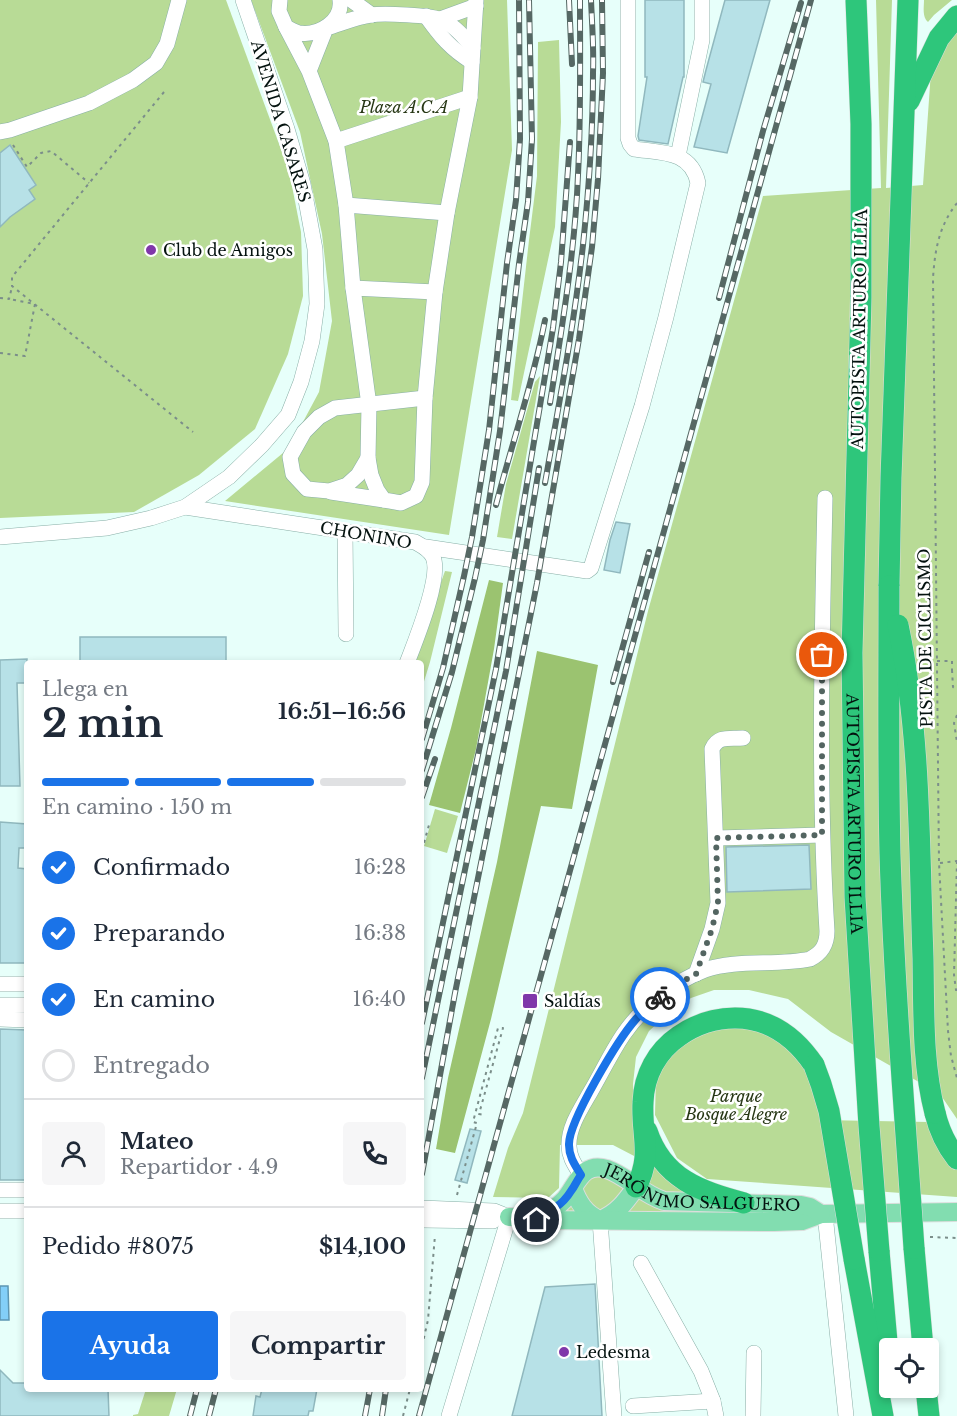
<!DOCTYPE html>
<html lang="es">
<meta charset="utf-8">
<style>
:root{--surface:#fff;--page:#f6f6f7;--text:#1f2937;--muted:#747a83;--line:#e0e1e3;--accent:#1a73e8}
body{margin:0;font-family:"Libre Baskerville",serif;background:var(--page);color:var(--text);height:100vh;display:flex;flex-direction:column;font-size:22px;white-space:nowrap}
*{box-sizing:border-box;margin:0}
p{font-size:20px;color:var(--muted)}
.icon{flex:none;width:33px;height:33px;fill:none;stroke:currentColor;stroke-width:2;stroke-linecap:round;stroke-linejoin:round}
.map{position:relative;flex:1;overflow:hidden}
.drawer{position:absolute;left:24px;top:660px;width:400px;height:732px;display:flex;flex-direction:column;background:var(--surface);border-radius:6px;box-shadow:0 3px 9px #0003}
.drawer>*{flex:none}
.buttons{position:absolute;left:879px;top:1338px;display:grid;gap:12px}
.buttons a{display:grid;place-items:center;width:60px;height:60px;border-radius:6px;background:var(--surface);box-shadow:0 3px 9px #0003;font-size:30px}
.pin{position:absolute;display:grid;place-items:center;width:51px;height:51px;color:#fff;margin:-26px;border:3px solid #fff;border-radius:50%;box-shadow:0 2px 6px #0007}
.courier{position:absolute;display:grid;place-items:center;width:60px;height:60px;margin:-30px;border:4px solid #1a73e8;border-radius:50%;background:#fff;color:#222;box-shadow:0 2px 8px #0007}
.head em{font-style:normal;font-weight:800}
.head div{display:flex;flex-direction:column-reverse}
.head{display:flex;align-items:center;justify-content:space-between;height:102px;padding:0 18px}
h1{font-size:39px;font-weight:800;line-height:45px}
.bar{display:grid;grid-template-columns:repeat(4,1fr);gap:9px 6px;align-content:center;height:72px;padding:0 18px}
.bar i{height:8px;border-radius:4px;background:var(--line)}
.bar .active{background:var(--accent)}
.bar p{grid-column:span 4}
.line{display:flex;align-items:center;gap:15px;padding:0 18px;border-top:2px solid var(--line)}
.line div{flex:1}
.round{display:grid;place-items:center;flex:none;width:63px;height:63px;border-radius:6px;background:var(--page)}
ol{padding:0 18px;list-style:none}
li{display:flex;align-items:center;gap:18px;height:66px}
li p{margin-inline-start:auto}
li .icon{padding:6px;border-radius:50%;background:var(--accent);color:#fff;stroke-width:4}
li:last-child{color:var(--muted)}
li i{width:33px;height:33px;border:3px solid var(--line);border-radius:50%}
.cta{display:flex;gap:12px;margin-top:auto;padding:12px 18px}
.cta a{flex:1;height:69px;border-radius:6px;background:var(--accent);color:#fff;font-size:24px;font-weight:800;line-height:69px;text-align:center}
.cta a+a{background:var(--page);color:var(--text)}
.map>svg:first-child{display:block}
.green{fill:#b8db96}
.forest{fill:#9bc370}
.water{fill:#83cff8;stroke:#5d96b2;stroke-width:1.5}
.building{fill:#b7e1e7;stroke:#90b8be;stroke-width:1.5}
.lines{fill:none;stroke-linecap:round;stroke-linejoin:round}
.minor-casing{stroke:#88afa7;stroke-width:16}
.major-casing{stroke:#dcdedd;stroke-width:20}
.highway-casing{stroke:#dcdedd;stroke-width:22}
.path{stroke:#7b8e8a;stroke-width:2;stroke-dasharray:3 4.5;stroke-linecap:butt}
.minor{stroke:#fff;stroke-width:15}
.major{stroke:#82ddb0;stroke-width:18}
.highway{stroke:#2ec67b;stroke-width:21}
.rail-casing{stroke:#566864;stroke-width:6}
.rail{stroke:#fff;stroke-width:4;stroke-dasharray:11;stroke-linecap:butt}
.highway-bridge-casing{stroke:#dcdedd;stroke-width:22;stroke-linecap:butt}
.path-bridge{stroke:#7b8e8a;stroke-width:2;stroke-dasharray:3 4.5;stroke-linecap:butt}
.highway-bridge{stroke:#2ec67b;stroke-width:21}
.done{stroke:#536561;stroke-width:6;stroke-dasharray:0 10.8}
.route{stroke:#1a73e8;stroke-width:8}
.poi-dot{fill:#8037aa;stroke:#fff;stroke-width:2}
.labels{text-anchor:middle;stroke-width:5;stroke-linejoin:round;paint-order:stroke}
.park-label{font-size:16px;font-style:italic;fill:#273715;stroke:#fff}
.street-label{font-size:16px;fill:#04120f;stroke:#fff}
.poi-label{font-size:16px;fill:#04120f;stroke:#fff;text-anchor:start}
</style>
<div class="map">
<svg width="957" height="1416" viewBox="0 0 957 1416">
<rect width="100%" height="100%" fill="#e7fffa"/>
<g class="green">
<polygon points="0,0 226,0 289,171 301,232 303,296 288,354 255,429 199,475 134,512 0,518"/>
<polygon points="251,0 507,0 512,150 449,535 225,501 289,448 319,392 332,321 322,234 300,132"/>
<polygon points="876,0 892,0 886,188 923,185 931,71 957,28 957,1119 940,1094 831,1032 788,999 749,990 714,990 691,998 671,1011 649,1031 636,1057 633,1084 636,1157 613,1145 560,1145 559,1188 548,1198 493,1197 508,1148 523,1113 648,611 763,196 881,188"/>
<path d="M924,0h28l-18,15 -6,7c-6,-5 -4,-15 -4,-22z"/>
<polygon points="559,40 561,122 555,227 518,401 511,400 529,240 537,176 538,42"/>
<polygon points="540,376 512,539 497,537 506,484 535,382"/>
<polygon points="445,571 452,572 430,662 422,688 422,663 412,663"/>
<polygon points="435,809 458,816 447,853 424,846"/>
<polygon points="717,1026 764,1030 790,1048 808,1074 821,1120 929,1122 940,1146 957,1170 957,1197 707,1179 677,1158 655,1115 656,1075 671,1047"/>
<polygon points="645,1163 682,1179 821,1214 539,1216 586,1171 635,1187"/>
<polygon points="146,1389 177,1389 169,1416 133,1416 133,1415 138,1414"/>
</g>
<g class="forest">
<polygon points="489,580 503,583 494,649 476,749 460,813 429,805 451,728"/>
<polygon points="537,651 598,665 572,809 541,806 491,1019 455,1153 436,1149 448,1078 497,862"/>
</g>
<polygon class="water" points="0,1286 8,1286 9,1320 0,1320"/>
<g class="building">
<polygon points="645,0 684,0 684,77 683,77 668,144 639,140 638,136 647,77 645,77"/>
<polygon points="725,0 770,0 727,153 694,147 711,84 703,82 706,70"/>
<polygon points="10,145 36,185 29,190 35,199 10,217 0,227 0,153"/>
<polygon points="616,522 630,524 620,573 604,570 610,540"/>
<rect x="80" y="637" width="146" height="26"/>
<polygon points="27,659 27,683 17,683 20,786 0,786 0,660"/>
<polygon points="0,822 27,824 27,848 19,848 18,868 27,869 27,963 0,963"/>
<polygon points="809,845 811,889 727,892 726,847"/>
<polygon points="0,1029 27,1030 27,1180 0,1180"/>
<polygon points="470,1129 481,1131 467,1183 455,1180"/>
<polygon points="595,1284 602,1416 512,1416 545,1287"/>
<polygon points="0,1370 13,1383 27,1383 27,1389 108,1389 109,1416 0,1416"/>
<polygon points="262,1389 317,1389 313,1411 309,1411 308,1416 253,1416 256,1396 260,1397"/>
</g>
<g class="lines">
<g class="minor-casing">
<g id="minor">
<path d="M280,0l-1,11 7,16c4,2 9,5 13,6 20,3 44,-12 41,-33"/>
<polyline points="351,0 372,15"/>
<path d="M426,16c14,20 25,33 46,46"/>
<polyline points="440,19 476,6"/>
<path d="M286,27l23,44 27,70 10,64 7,83 16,117 -1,53 3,17 6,15 7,10 17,3 15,-7 6,-14 3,-84 10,-106 12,-79 23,-116 3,-49c-9,-11 -18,-22 -31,-28 -10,-5 -60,-7 -71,-5 -15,2 -31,9 -45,13l-17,43"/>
<polyline points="473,48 476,0"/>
<polyline points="0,132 10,130 89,103 133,80 156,63 167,44 179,0"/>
<polyline points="336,141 470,97"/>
<polyline points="678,156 702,40 702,0"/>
<polyline points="346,205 447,213"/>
<polyline points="353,288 435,292"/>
<polyline points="368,458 358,475 347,485 329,491 307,489 293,474 290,457 304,432 319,417 335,408 425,398"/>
<polyline points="331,492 384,500"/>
<path d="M185,507l230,35c7,4 14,7 18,15 9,20 -18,85 -26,106"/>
<polyline points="345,531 346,634"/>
<polyline points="0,537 107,528 151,518 185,507 229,477 262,445 288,415 301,382 312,341 317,304 315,249 303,184 287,129 243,0"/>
<path d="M426,547l161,24 4,-3 51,-162 24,-89 32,-134c-7,-33 -37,-30 -64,-34l-4,-5 -2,-6v-138"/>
<polyline points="716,838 822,835"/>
<path d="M696,974l16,-45 6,-26 -6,-154c6,-14 18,-10 31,-11"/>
<polyline points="0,984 27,984"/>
<polyline points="0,1005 27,1005"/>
<polyline points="0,1019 27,1020"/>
<path d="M581,1175c-6,-10 -12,-18 -12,-29 -1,-19 13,-39 22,-55 11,-19 20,-38 32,-56 19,-28 50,-53 82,-65 31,-11 72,-4 105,-11 12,-6 17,-14 17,-28 -9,-144 -5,-288 -2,-433"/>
<polyline points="0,1190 27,1190"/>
<polyline points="422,1208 494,1211 509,1217"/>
<polyline points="0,1211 27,1211"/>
<polyline points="825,1214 846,1416"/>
<polyline points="422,1220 493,1221"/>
<polyline points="600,1220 614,1416"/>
<polyline points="641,1263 701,1371 713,1401 716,1416"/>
<polyline points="633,1406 713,1401"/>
<polyline points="449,1416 509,1217"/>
<polyline points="753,1416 754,1353"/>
</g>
</g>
<g class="major-casing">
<g id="major">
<path d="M573,1188c5,14 12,26 27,32 17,-6 26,-19 36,-33"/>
<polyline points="509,1217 531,1218 537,1220 774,1222 802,1221 821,1214 957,1212"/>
<path id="s1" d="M533,1217c13,-3 24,-9 32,-18 12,-14 17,-38 42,-30 20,7 35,25 57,32l137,4 9,2 11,7"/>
</g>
</g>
<g class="highway-casing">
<g id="highway">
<polyline points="909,101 939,38 957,16"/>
<polyline points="889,586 891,478 908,0"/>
<path d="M935,1113c4,17 11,32 22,46"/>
<path d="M647,1131c16,48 53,60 97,72"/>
<path d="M636,1187c17,-32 5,-52 7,-85 1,-27 14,-51 36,-66 17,-12 36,-18 56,-18 35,0 60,19 79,47"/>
<polyline points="914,1248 923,1348"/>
<polyline points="879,1251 890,1376"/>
<polyline points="854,1259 883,1416"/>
<polyline points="926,1388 929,1416"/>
</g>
</g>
<g class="path">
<polyline points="164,92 12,277 12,286 193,432"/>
<polyline points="13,145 27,167 41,153 51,151 89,183"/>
<path d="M957,203c-18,23 -22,46 -24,75l6,585 9,168 3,25 6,22"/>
<polyline points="0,298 9,299 12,287"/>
<polyline points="0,353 25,356 35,304 9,299"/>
<polyline points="952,670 953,687 957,690"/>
<polyline points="957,715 954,723 957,742"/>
<polyline points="422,850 429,825"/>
<polyline points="957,861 954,975 956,990 957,990"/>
<polyline points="940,863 957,861 957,857"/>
<polyline points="457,1195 477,1123 473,1122 498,1028 503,1028 479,1114 485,1115"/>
<polyline points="930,1237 957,1238"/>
<polyline points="422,1346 428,1320 435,1235"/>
<polyline points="403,1416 410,1389"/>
</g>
<use href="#minor" class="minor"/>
<use href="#major" class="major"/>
<use href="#highway" class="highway"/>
<g class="rail-casing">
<g id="rail">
<polyline points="569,0 572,64"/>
<polyline points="719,298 763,131 801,3"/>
<path d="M550,403c12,-76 25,-152 28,-228 3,-58 2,-117 2,-175"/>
<path d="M545,483c14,-79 29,-158 38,-238 6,-57 10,-115 10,-172 1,-25 -1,-49 -2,-73"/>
<path d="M496,505c16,-62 37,-122 49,-185"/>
<polyline points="613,682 649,552"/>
<polyline points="422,739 443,668 464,576 472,537 489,430 507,263 516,200 520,139 519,0"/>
<polyline points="422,770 452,672 475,578 483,540 500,431 519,264 528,202 532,139 529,0"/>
<polyline points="422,797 435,759"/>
<polyline points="422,1023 496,669 511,579 553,328 561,262 570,142"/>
<polyline points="422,1078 506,671 539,468"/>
<polyline points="422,1174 455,993 537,583 579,339 592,247 598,179 603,73 602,0"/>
<polyline points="190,1416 197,1389"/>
<polyline points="209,1416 216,1389"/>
<polyline points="365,1416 370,1389"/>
<polyline points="382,1416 386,1389"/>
<polyline points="419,1416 811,0"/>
</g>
</g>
<use href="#rail" class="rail"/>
<g class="highway-bridge-casing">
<g id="highway-bridge">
<path id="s2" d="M856,0l5,124v174l-9,355 3,244 14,229 10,125"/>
<path d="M889,586c0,90 -1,179 1,268 4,132 15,263 24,394"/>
<path d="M898,625c23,109 21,222 25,333 1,51 -1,105 12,155"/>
<polyline points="814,1065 821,1084 829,1111 854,1259"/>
</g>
</g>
<polyline class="path-bridge" points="922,661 952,661 952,670"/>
<use href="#highway-bridge" class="highway-bridge"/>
</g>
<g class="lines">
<polyline class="done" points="660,997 676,985 696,974 712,929 718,903 716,838 822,835 822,655"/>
<path class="route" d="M537,1220l-6,-2c16,-4 31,-12 40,-27 4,-5 6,-11 10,-16 -6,-10 -12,-18 -12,-30 -1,-23 50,-107 67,-126 7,-8 15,-15 24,-22"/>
</g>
<g class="poi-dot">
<circle cx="151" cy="250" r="6"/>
<rect x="522" y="993" width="16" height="16" rx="3"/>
<circle cx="564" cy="1352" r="6"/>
</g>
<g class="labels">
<g class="park-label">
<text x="404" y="113">Plaza A.C.A</text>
<text x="736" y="1102">Parque<tspan x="736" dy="18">Bosque Alegre</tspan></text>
</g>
<g class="street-label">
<text transform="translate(281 121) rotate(73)" y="6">AVENIDA CASARES</text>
<text transform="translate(859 329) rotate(-89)" y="6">AUTOPISTA ARTURO ILLIA</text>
<text transform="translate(366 535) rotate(10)" y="6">CHONINO</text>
<text transform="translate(925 638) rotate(-91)" y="6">PISTA DE CICLISMO</text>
<text dy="6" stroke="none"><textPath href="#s2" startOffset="814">AUTOPISTA ARTURO ILLIA</textPath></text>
<text dy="6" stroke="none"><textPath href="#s1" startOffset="194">JERÓNIMO SALGUERO</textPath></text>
</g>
<g class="poi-label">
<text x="163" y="256">Club de Amigos</text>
<text x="544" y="1007">Saldías</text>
<text x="576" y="1358">Ledesma</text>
</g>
</g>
</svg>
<div class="buttons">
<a><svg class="icon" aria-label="locate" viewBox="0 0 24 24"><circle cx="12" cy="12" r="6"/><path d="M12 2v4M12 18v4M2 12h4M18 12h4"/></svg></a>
</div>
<div class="pin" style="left:822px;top:655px;background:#ea580c"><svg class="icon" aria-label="bag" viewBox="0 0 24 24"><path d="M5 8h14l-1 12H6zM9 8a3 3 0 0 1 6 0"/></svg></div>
<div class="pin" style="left:537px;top:1220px;background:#1f2937"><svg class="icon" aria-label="home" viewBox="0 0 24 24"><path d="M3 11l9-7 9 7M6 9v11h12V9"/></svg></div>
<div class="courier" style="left:660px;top:997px"><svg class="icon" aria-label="bike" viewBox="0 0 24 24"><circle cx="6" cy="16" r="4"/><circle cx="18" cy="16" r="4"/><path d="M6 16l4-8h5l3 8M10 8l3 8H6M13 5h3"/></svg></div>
<section class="drawer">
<div class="head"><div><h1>2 min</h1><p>Llega en</p></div><em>16:51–16:56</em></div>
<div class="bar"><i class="active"></i><i class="active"></i><i class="active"></i><i></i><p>En camino · 150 m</p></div>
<ol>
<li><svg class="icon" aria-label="check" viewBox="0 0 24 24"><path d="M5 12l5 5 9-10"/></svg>Confirmado<p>16:28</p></li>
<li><svg class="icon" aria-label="check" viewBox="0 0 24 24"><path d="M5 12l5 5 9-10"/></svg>Preparando<p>16:38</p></li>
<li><svg class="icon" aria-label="check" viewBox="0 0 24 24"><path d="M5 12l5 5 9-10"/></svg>En camino<p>16:40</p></li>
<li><i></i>Entregado</li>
</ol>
<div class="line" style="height:108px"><a class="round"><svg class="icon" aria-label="person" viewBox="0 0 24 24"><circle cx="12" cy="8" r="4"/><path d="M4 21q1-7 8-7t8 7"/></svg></a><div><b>Mateo</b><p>Repartidor · 4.9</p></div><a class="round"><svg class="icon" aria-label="phone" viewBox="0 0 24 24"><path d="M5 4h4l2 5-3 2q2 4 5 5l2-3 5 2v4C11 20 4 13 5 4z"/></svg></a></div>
<div class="line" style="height:78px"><div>Pedido #8075</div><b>$14,100</b></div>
<div class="cta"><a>Ayuda</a><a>Compartir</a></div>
</section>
</div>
